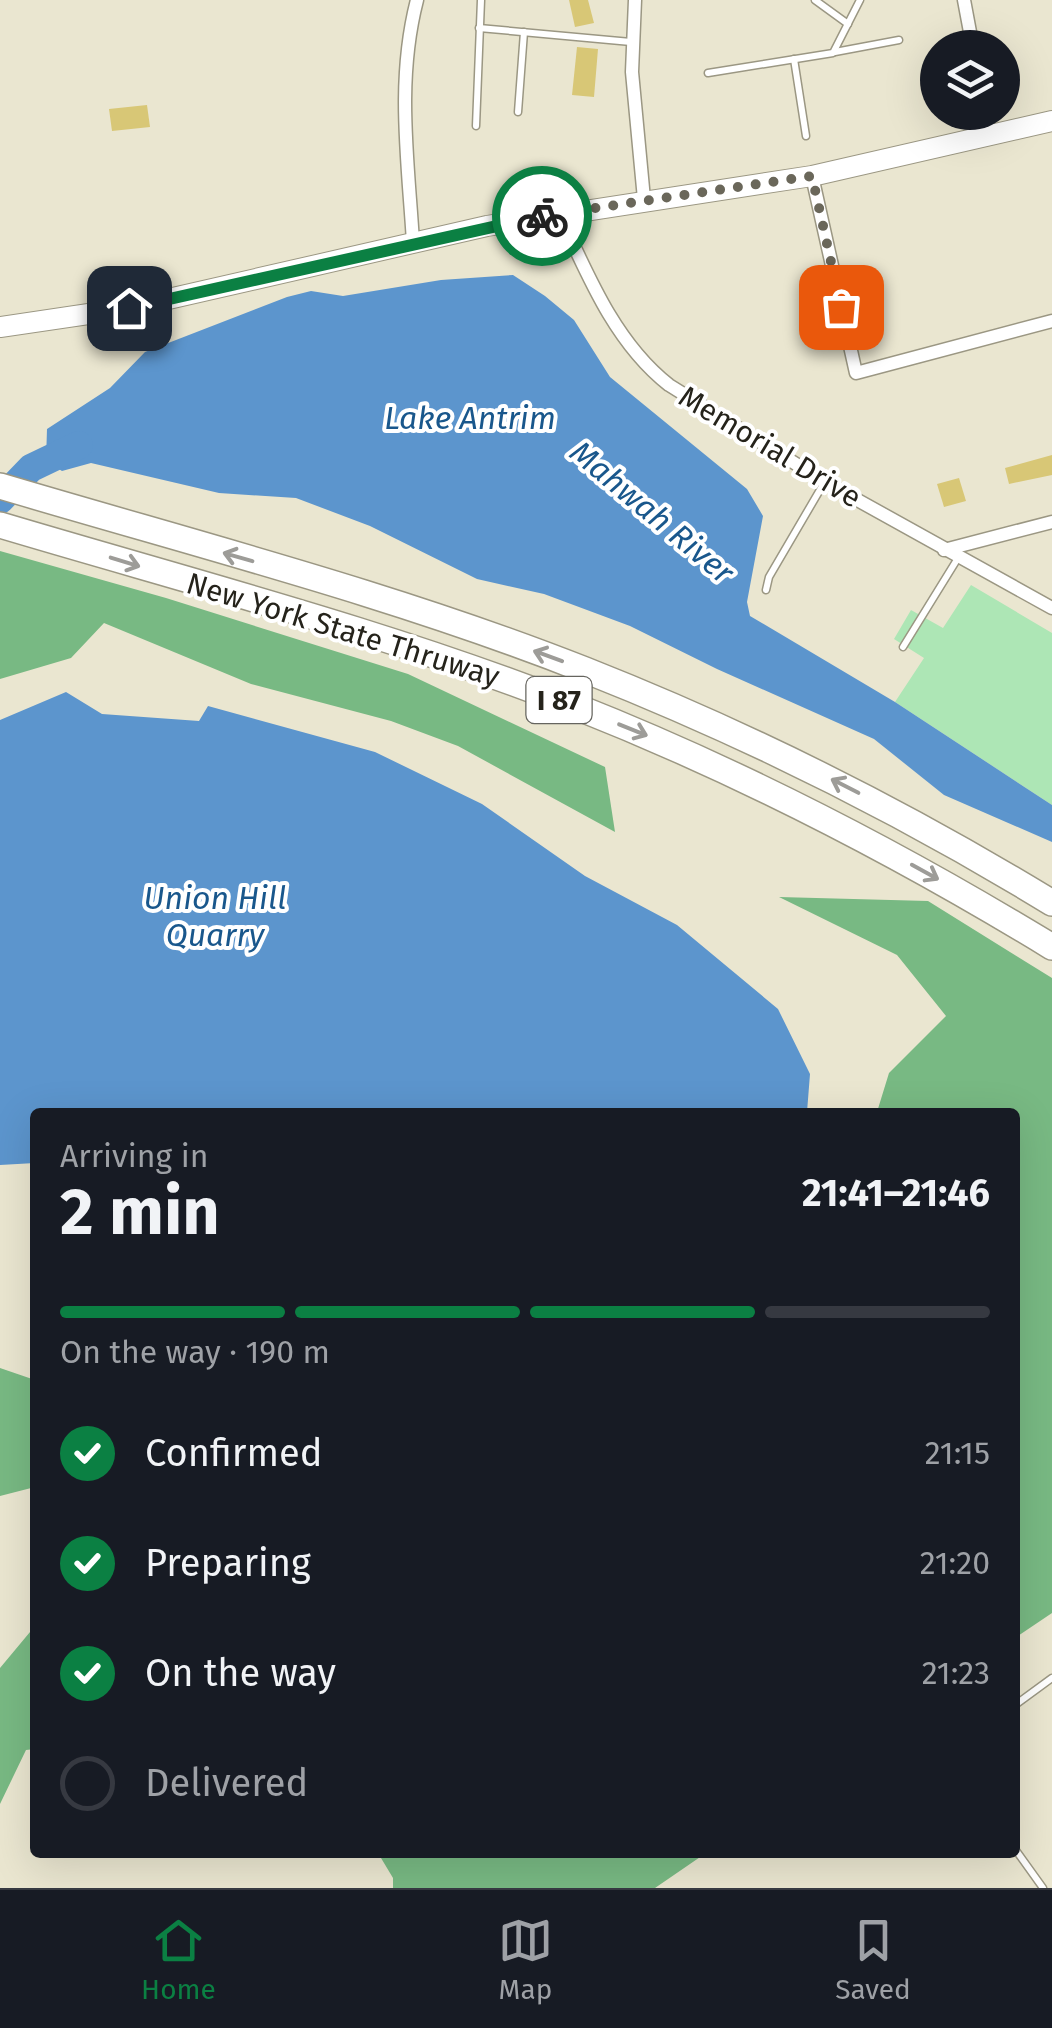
<!DOCTYPE html>
<meta charset="utf-8">
<style>
:root{--surface:#171b24;--page:#242831;--text:#f1f3f6;--muted:#9ea1a6;--line:#363941;--accent:#0b8043}
body{margin:0;font-family:"Fira Sans",sans-serif;background:var(--page);color:var(--text);height:100vh;display:flex;flex-direction:column;font-size:38px;white-space:nowrap}
*{box-sizing:border-box;margin:0}
p{font-size:32px;color:var(--muted)}
.icon{flex:none;width:55px;height:55px;fill:none;stroke:currentColor;stroke-width:2;stroke-linecap:round;stroke-linejoin:round}
.map{position:relative;flex:1;overflow:hidden}
.panel{position:absolute;left:30px;top:1108px;width:990px;height:750px;display:flex;flex-direction:column;background:var(--surface);border-radius:10px;box-shadow:0 10px 40px #0002}
.panel>*{flex:none}
.controls{position:absolute;left:920px;top:30px;display:grid;gap:20px}
.controls a{display:grid;place-items:center;width:100px;height:100px;border-radius:50%;background:var(--surface);box-shadow:0 10px 40px #0002;font-size:50px}
.pin{position:absolute;display:grid;place-items:center;width:85px;height:85px;color:#fff;margin:-42px;border-radius:20px;box-shadow:0 5px 15px #0006}
.courier{position:absolute;display:grid;place-items:center;width:100px;height:100px;margin:-50px;border:8px solid #0b8043;border-radius:50%;background:#fff;color:#222;box-shadow:0 2px 12px #0007}
.head em{font-style:normal;font-weight:700}
.head div{display:flex;flex-direction:column-reverse}
.head{display:flex;align-items:center;justify-content:space-between;height:170px;padding:0 30px}
h1{font-size:65px;font-weight:700;line-height:75px}
.bar{display:grid;grid-template-columns:repeat(4,1fr);gap:15px 10px;align-content:center;height:120px;padding:0 30px}
.bar i{height:12px;border-radius:8px;background:var(--line)}
.bar .active{background:var(--accent)}
.bar p{grid-column:span 4}
ol{padding:0 30px;list-style:none}
li{display:flex;align-items:center;gap:30px;height:110px}
li p{margin-inline-start:auto}
li .icon{padding:10px;border-radius:50%;background:var(--accent);color:#fff;stroke-width:4}
li:last-child{color:var(--muted)}
li i{width:55px;height:55px;border:5px solid var(--line);border-radius:50%}
.tab-bar{display:flex;justify-content:space-around;align-items:center;height:140px;border-top:2px solid var(--line);background:var(--surface);font-size:28px;color:var(--muted)}
.tab-bar a{display:grid;justify-items:center;gap:5px}
.tab-bar .active{color:var(--accent)}
.map>svg:first-child{display:block}
.green{fill:#ade6b5}
.forest{fill:#78b983}
.water{fill:#5c95cd}
.lines{fill:none;stroke-linecap:round;stroke-linejoin:round}
.river{stroke:#5c95cd;stroke-width:28}
.building{fill:#d8c776}
.lane-casing{stroke:#9b9783;stroke-width:9}
.street-casing{stroke:#9b9783;stroke-width:15}
.primary-casing{stroke:#9b9783;stroke-width:22}
.highway-casing{stroke:#9b9783;stroke-width:28}
.lane{stroke:#fff;stroke-width:6}
.street{stroke:#fff;stroke-width:12}
.primary{stroke:#fff;stroke-width:20}
.highway{stroke:#fff;stroke-width:25}
.oneway{stroke:#9d9c98}
.done{stroke:#6a675a;stroke-width:10;stroke-dasharray:0 18}
.route{stroke:#0b8043;stroke-width:12}
.labels{text-anchor:middle;stroke-width:8;stroke-linejoin:round;paint-order:stroke}
.shield{fill:#fff;stroke:#66655f;stroke-width:2.5}
.shield-label{font-size:28px;font-weight:bold;fill:#25231b}
.street-label{font-size:30px;fill:#25231b;stroke:#fff}
.water-label{font-size:32px;font-style:italic;fill:#19578c;stroke:#fff}
</style>
<div class="map">
<svg width="1052" height="1888" viewBox="0 0 1052 1888">
<rect width="100%" height="100%" fill="#eae6d0"/>
<polygon class="green" points="971,585 1052,633 1052,805 895,702 924,658 894,639 911,610 943,628"/>
<g class="forest">
<polygon points="0,551 166,598 408,674 605,767 615,832 458,746 391,721 251,684 104,623 71,658 0,679"/>
<polygon points="779,897 928,901 1052,978 1052,1613 1015,1638 1015,1112 877,1112 889,1073 946,1016 897,955"/>
<polygon points="0,1368 35,1380 35,1487 0,1496"/>
<polygon points="35,1626 35,1749 26,1750 0,1804 0,1668"/>
<polygon points="378,1853 706,1853 655,1888 393,1888 393,1878"/>
</g>
<g class="water">
<polygon points="513,275 545,296 574,320 610,377 747,489 763,516 747,602 750,616 895,702 1052,805 1052,842 944,795 874,739 717,669 630,626 544,594 477,579 370,526 296,498 219,493 91,463 62,471 46,461 47,429 110,388 145,352 287,297 311,291 343,296 441,280"/>
<polygon points="66,692 102,714 199,721 208,706 375,752 482,804 585,876 677,925 778,1009 810,1074 807,1112 35,1112 35,1163 0,1165 0,720"/>
</g>
<g class="lines">
<polyline class="river" points="0,500 31,468 79,445"/>
</g>
<g class="building">
<polygon points="569,0 588,0 594,23 575,27"/>
<polygon points="577,47 598,49 594,97 572,95"/>
<polygon points="147,105 150,127 112,131 109,109"/>
<polygon points="1052,455 1052,475 1009,484 1005,468"/>
<polygon points="959,478 966,501 944,507 937,484"/>
</g>
<g class="lines">
<g class="lane-casing">
<g id="lane">
<polyline points="815,0 848,24"/>
<polyline points="479,28 631,42"/>
<polyline points="835,52 899,40"/>
<polyline points="794,59 806,136"/>
<polyline points="708,73 833,53 860,0"/>
<polyline points="518,112 524,32"/>
<polyline points="476,126 481,0"/>
<polyline points="766,590 769,577 824,483"/>
<polyline points="903,647 958,558"/>
<polyline points="1015,1705 1052,1678"/>
<polyline points="1015,1849 1043,1888"/>
</g>
</g>
<g class="street-casing">
<g id="street">
<polyline points="635,0 632,72 644,199"/>
<polyline points="964,0 973,48"/>
<polyline points="986,112 990,136"/>
<polyline points="812,176 856,373 1052,321"/>
<path d="M559,213c28,61 56,130 110,172l156,97 227,126"/>
<path d="M413,242c-5,-82 -17,-161 4,-242"/>
<polyline points="944,550 1052,522"/>
</g>
</g>
<g class="primary-casing">
<polyline id="primary" points="0,327 129,308 487,226 812,176 1052,121"/>
</g>
<g class="highway-casing">
<g id="highway">
<path d="M0,486c195,58 395,109 585,184 162,64 318,142 467,233"/>
<path d="M0,525c191,57 386,107 572,180 167,66 326,148 480,242"/>
</g>
</g>
<use href="#lane" class="lane"/>
<use href="#street" class="street"/>
<use href="#primary" class="primary"/>
<use href="#highway" class="highway"/>
</g>
<defs><path id="oneway-shaft" d="M-6 0H5M1.5-3L5.5 0L1.5 3" fill="none" stroke-width="1.6" stroke-linecap="round" stroke-linejoin="round" transform="scale(2.5)"/></defs>
<g class="oneway">
<use href="#oneway-shaft" transform="translate(238 557) rotate(-164)"/>
<use href="#oneway-shaft" transform="translate(125 562) rotate(17)"/>
<use href="#oneway-shaft" transform="translate(548 656) rotate(-160)"/>
<use href="#oneway-shaft" transform="translate(633 730) rotate(22)"/>
<use href="#oneway-shaft" transform="translate(845 786) rotate(-153)"/>
<use href="#oneway-shaft" transform="translate(925 872) rotate(29)"/>
</g>
<g class="lines">
<polyline class="done" points="542,216 812,176 841,307"/>
<polyline class="route" points="129,308 542,216"/>
</g>
<g class="labels">
<rect class="shield" x="526.5" y="677" width="65" height="46" rx="8"/>
<g class="shield-label">
<text x="559" y="710">I 87</text>
</g>
<g class="street-label">
<text transform="translate(770 447) rotate(31)" y="10">Memorial Drive</text>
<text transform="translate(343 630) rotate(17)" y="10">New York State Thruway</text>
</g>
<g class="water-label">
<text x="470" y="429">Lake Antrim</text>
<text transform="translate(652 512) rotate(40)" y="11">Mahwah River</text>
<text x="215" y="909">Union Hill<tspan x="215" dy="37">Quarry</tspan></text>
</g>
</g>
</svg>
<div class="controls">
<a><svg class="icon" aria-label="layers" viewBox="0 0 24 24"><path d="M12 4l9 5-9 5-9-5zM3 14l9 5 9-5"/></svg></a>
</div>
<div class="pin" style="left:841px;top:307px;background:#ea580c"><svg class="icon" aria-label="bag" viewBox="0 0 24 24"><path d="M5 8h14l-1 12H6zM9 8a3 3 0 0 1 6 0"/></svg></div>
<div class="pin" style="left:129px;top:308px;background:#1f2937"><svg class="icon" aria-label="home" viewBox="0 0 24 24"><path d="M3 11l9-7 9 7M6 9v11h12V9"/></svg></div>
<div class="courier" style="left:542px;top:216px"><svg class="icon" aria-label="bike" viewBox="0 0 24 24"><circle cx="6" cy="16" r="4"/><circle cx="18" cy="16" r="4"/><path d="M6 16l4-8h5l3 8M10 8l3 8H6M13 5h3"/></svg></div>
<section class="panel">
<div class="head"><div><h1>2 min</h1><p>Arriving in</p></div><em>21:41–21:46</em></div>
<div class="bar"><i class="active"></i><i class="active"></i><i class="active"></i><i></i><p>On the way · 190 m</p></div>
<ol>
<li><svg class="icon" aria-label="check" viewBox="0 0 24 24"><path d="M5 12l5 5 9-10"/></svg>Confirmed<p>21:15</p></li>
<li><svg class="icon" aria-label="check" viewBox="0 0 24 24"><path d="M5 12l5 5 9-10"/></svg>Preparing<p>21:20</p></li>
<li><svg class="icon" aria-label="check" viewBox="0 0 24 24"><path d="M5 12l5 5 9-10"/></svg>On the way<p>21:23</p></li>
<li><i></i>Delivered</li>
</ol>
</section>
</div>
<nav class="tab-bar">
<a class="active"><svg class="icon" aria-label="home" viewBox="0 0 24 24"><path d="M3 11l9-7 9 7M6 9v11h12V9"/></svg>Home</a>
<a><svg class="icon" aria-label="map" viewBox="0 0 24 24"><path d="M3 6l6-2 6 2 6-2v14l-6 2-6-2-6 2zM9 4v14M15 6v14"/></svg>Map</a>
<a><svg class="icon" aria-label="saved" viewBox="0 0 24 24"><path d="M7 4h10v16l-5-4-5 4z"/></svg>Saved</a>
</nav>
